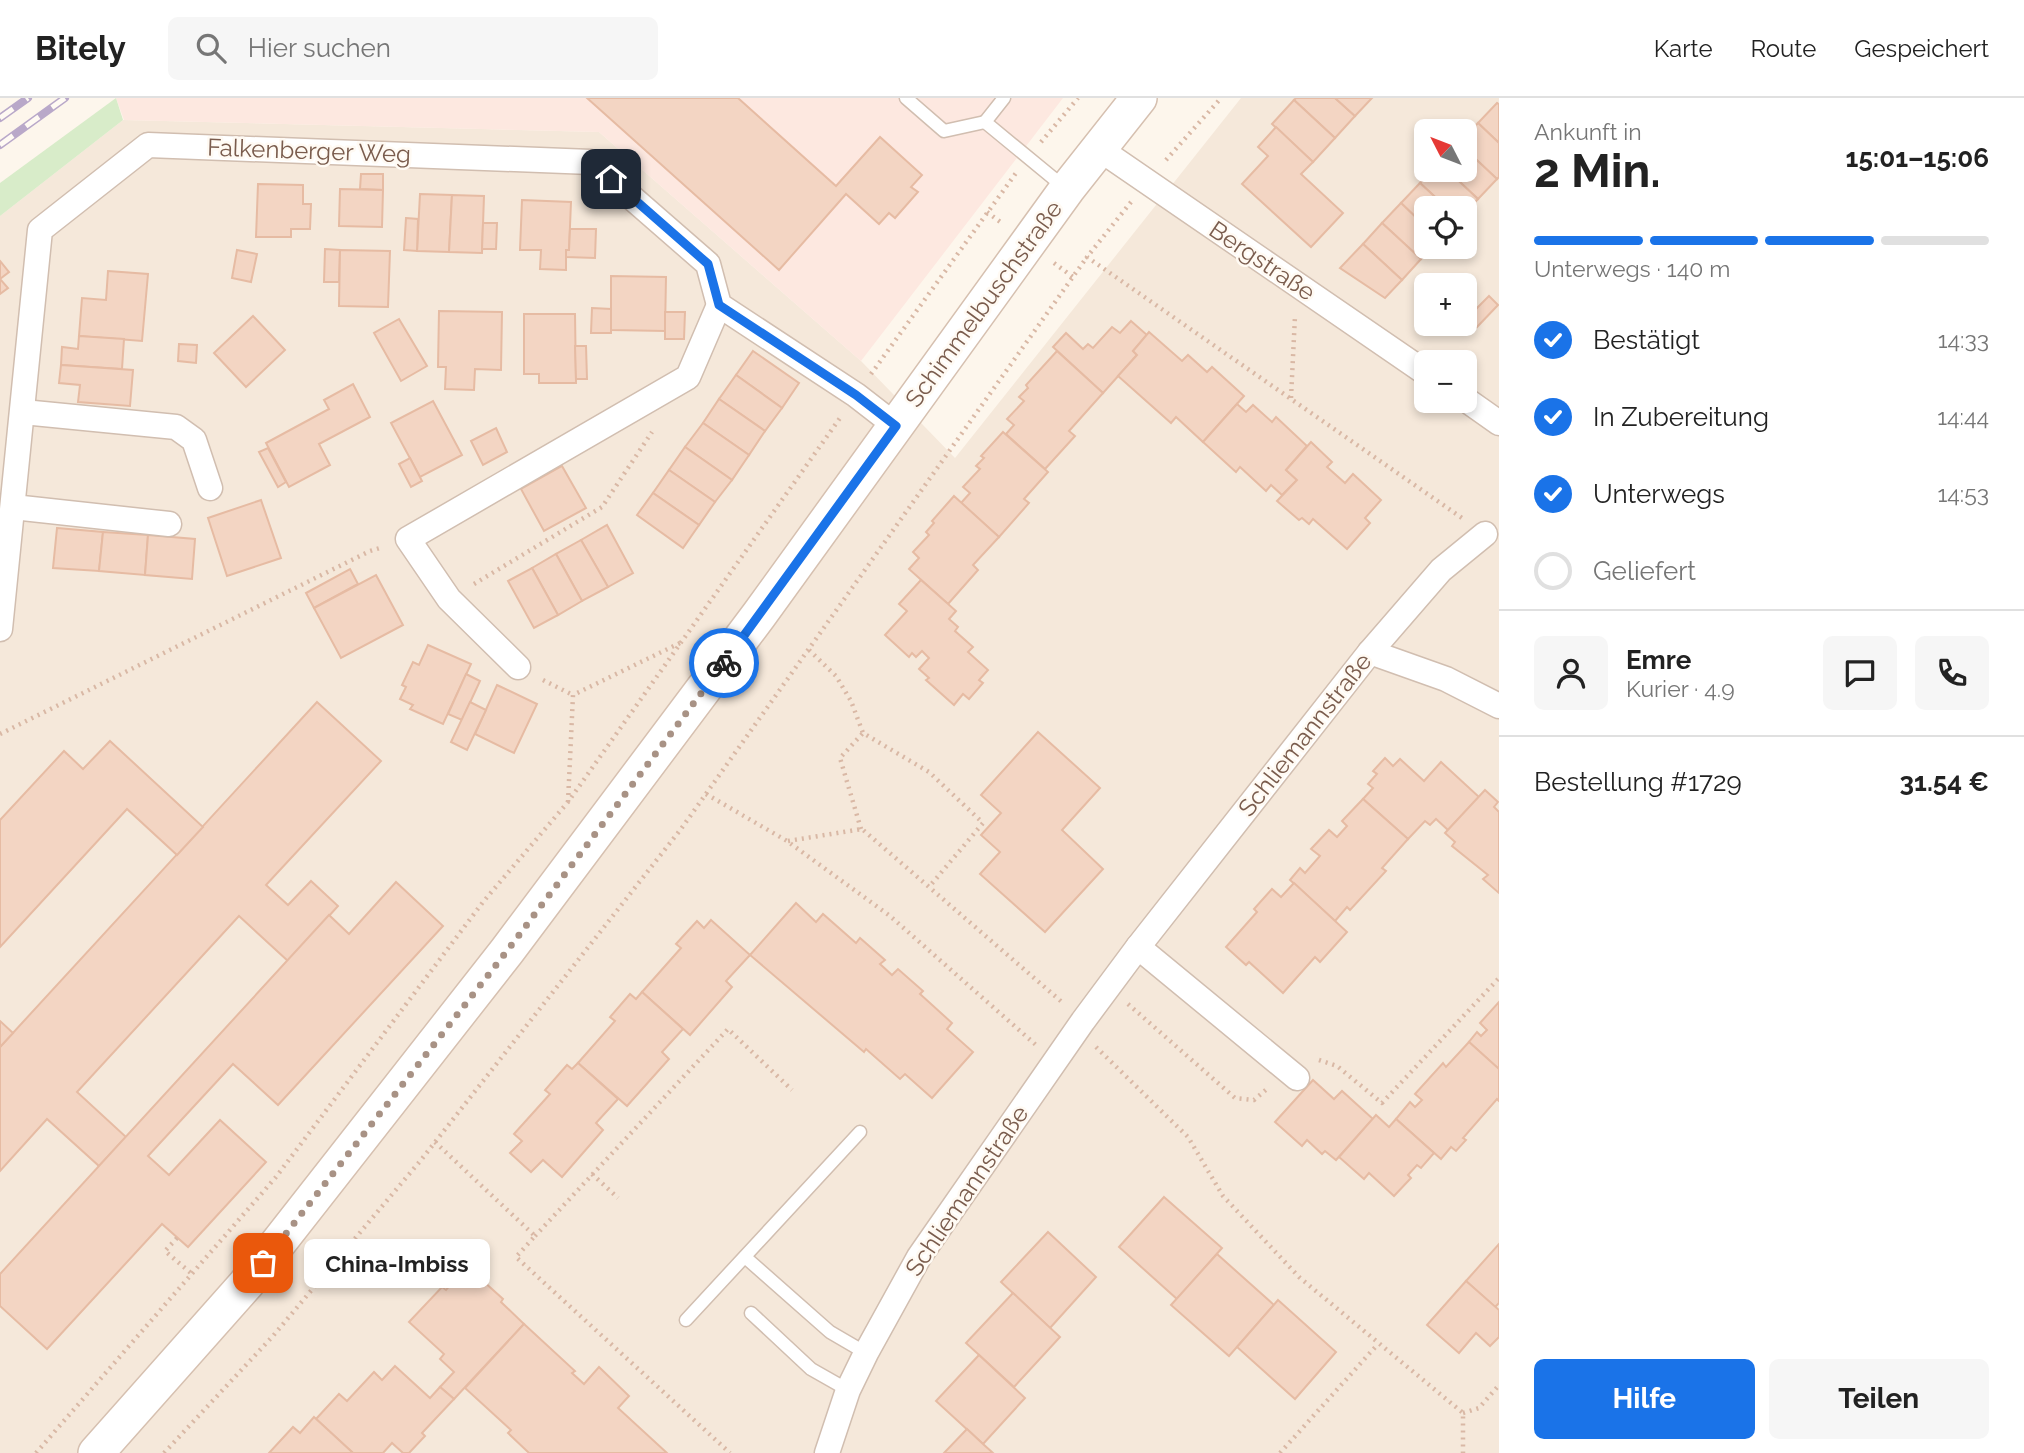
<!DOCTYPE html>
<html lang="de">
<meta charset="utf-8">
<style>
:root{--surface:#fff;--page:#f6f6f6;--text:#222;--muted:#767676;--line:#e0e0e0;--accent:#1a73e8}
body{margin:0;font-family:Raleway,sans-serif;background:var(--page);color:var(--text);height:100vh;display:flex;flex-direction:column;font-size:26px;white-space:nowrap}
*{box-sizing:border-box;margin:0}
p{font-size:23px;color:var(--muted)}
.icon{flex:none;width:38px;height:38px;fill:none;stroke:currentColor;stroke-width:2;stroke-linecap:round;stroke-linejoin:round}
.map{position:relative;flex:1;overflow:hidden}
.panel{display:flex;flex-direction:column;background:var(--surface);width:525px}
.panel>*{flex:none}
.needle{width:46px;rotate:312deg}
.buttons{position:absolute;left:1414px;top:21px;display:grid;gap:14px}
.buttons a{display:grid;place-items:center;width:63px;height:63px;border-radius:10px;background:var(--surface);box-shadow:0 4px 10px #0003;font-size:35px}
.pin{position:absolute;display:grid;place-items:center;width:60px;height:60px;color:#fff;margin:-30px;border-radius:14px;box-shadow:0 4px 10px #0006}
.courier{position:absolute;display:grid;place-items:center;width:70px;height:70px;margin:-35px;border:5px solid #1a73e8;border-radius:50%;background:#fff;color:#222;box-shadow:0 2px 9px #0007}
.bubble{position:absolute;height:49px;border-radius:10px;background:var(--surface);box-shadow:0 4px 10px #0003;font-size:23px;font-weight:700;line-height:49px;text-align:center}
.head em{font-style:normal;font-weight:700}
.head div{display:flex;flex-direction:column-reverse}
.head{display:flex;align-items:center;justify-content:space-between;height:119px;padding:0 35px}
h1{font-size:46px;font-weight:700;line-height:52px}
.bar{display:grid;grid-template-columns:repeat(4,1fr);gap:10px 7px;align-content:center;height:84px;padding:0 35px}
.bar i{height:9px;border-radius:5px;background:var(--line)}
.bar .selected{background:var(--accent)}
.bar p{grid-column:span 4}
.line{display:flex;align-items:center;gap:18px;padding:0 35px;border-top:2px solid var(--line)}
.line div{flex:1}
.round{display:grid;place-items:center;flex:none;width:74px;height:74px;border-radius:10px;background:var(--page)}
ol{padding:0 35px;list-style:none}
li{display:flex;align-items:center;gap:21px;height:77px}
li p{margin-inline-start:auto}
li .icon{padding:7px;border-radius:50%;background:var(--accent);color:#fff;stroke-width:4}
li:last-child{color:var(--muted)}
li i{width:38px;height:38px;border:4px solid var(--line);border-radius:50%}
.cta{display:flex;gap:14px;margin-top:auto;padding:14px 35px}
.cta a{flex:1;height:80px;border-radius:10px;background:var(--accent);color:#fff;font-size:28px;font-weight:700;line-height:80px;text-align:center}
.cta a+a{background:var(--page);color:var(--text)}
header{display:flex;align-items:center;gap:42px;box-sizing:border-box;height:98px;padding:0 35px;background:var(--surface);border-bottom:2px solid var(--line)}
header strong{font-size:33px}
nav{display:flex;gap:38px;margin-inline-start:auto;font-size:24px}
.search{width:490px;height:63px;background:var(--page);display:flex;align-items:center;gap:18px;box-sizing:border-box;padding:0 24px;border-radius:10px;color:var(--muted);font-size:26px}
main{display:flex;flex:1;min-height:0}
.map>svg:first-child{display:block}
.residential{fill:#f5e8da;fill-rule:evenodd}
.commercial{fill:#fde8e0}
.green{fill:#d8ecc9}
.building{fill:#f3d5c3;stroke:#e6bba3;stroke-width:2}
.lines{fill:none;stroke-linecap:round;stroke-linejoin:round}
.service-casing{stroke:#d1beb0;stroke-width:15}
.minor-casing{stroke:#d1beb0;stroke-width:27}
.secondary-casing{stroke:#d6c0b0;stroke-width:38}
.path{stroke:#d9b8a5;stroke-width:4.5;stroke-dasharray:2 5;stroke-linecap:butt}
.service{stroke:#fff;stroke-width:12}
.minor{stroke:#fff;stroke-width:24}
.secondary{stroke:#fff;stroke-width:35}
.rail-casing{stroke:#b9a8c9;stroke-width:8}
.rail{stroke:#fffaf3;stroke-width:5;stroke-dasharray:16;stroke-linecap:butt}
.done{stroke:#a89285;stroke-width:7;stroke-dasharray:0 12.6}
.route{stroke:#1a73e8;stroke-width:9}
.labels{text-anchor:middle;stroke-width:5;stroke-linejoin:round;paint-order:stroke}
.street-label{font-size:24px;fill:#7a5c4d;stroke:#fffaf3}
</style>
<header>
<strong>Bitely</strong>
<div class="search"><svg class="icon" aria-label="search" viewBox="0 0 24 24"><circle cx="10" cy="10" r="6"/><path d="M15 15l6 6"/></svg>Hier suchen</div>
<nav><a>Karte</a><a>Route</a><a>Gespeichert</a></nav>
</header>
<main>
<div class="map">
<svg width="1499" height="1355" viewBox="0 0 1499 1355">
<rect width="100%" height="100%" fill="#fdf6ec"/>
<path class="residential" d="M1241,0h258v1355h-1499v-1237l123,-96 476,12 262,229 94,97zM1426,33h39v39h-39zM1426,110h39v39h-39zM1426,187h39v39h-39zM1426,264h39v39h-39z"/>
<polygon class="commercial" points="116,0 1063,0 861,263 599,34 124,22"/>
<polygon class="green" points="116,0 123,22 0,118 0,85"/>
<g class="building">
<polygon points="587,0 738,0 836,88 880,39 922,77 911,89 918,94 895,120 889,115 879,126 846,96 779,172"/>
<polygon points="1296,0 1335,0 1355,18 1335,40 1294,2"/>
<polygon points="1335,0 1372,0 1355,18"/>
<polygon points="1294,2 1335,40 1313,64 1272,26"/>
<polygon points="1497,5 1499,6 1499,45 1478,25"/>
<polygon points="1478,25 1499,45 1499,79 1497,81 1465,51 1465,39"/>
<polygon points="1276,29 1313,64 1301,76 1343,115 1311,149 1242,86 1268,58 1258,49"/>
<polygon points="1465,51 1497,81 1478,101 1447,72 1465,72"/>
<polygon points="1433,72 1447,72 1478,101 1465,115 1465,110 1447,110 1420,85"/>
<polygon points="361,76 383,76 383,92 360,91"/>
<polygon points="1420,85 1447,110 1426,110 1426,129 1401,105"/>
<polygon points="258,86 303,87 303,106 311,106 310,131 291,131 291,139 256,139"/>
<polygon points="340,91 383,92 382,129 339,128"/>
<polygon points="420,96 452,97 449,154 417,153"/>
<polygon points="452,97 484,98 482,155 449,154"/>
<polygon points="522,102 571,104 569,152 566,152 566,172 540,171 541,152 520,152"/>
<polygon points="1401,105 1426,129 1426,149 1433,149 1421,161 1382,125"/>
<polygon points="406,120 418,121 417,153 404,152"/>
<polygon points="483,125 497,125 496,151 482,151"/>
<polygon points="1382,125 1421,161 1402,182 1363,146"/>
<polygon points="570,131 596,131 595,160 566,159 566,152 569,152"/>
<polygon points="1363,146 1402,182 1385,200 1340,170"/>
<polygon points="325,151 340,152 339,184 324,184"/>
<polygon points="237,152 257,156 251,184 232,180"/>
<polygon points="340,152 390,153 388,209 339,208"/>
<polygon points="0,163 9,174 0,181 8,190 0,196"/>
<polygon points="108,173 148,176 142,243 79,238 82,200 106,202"/>
<polygon points="611,178 666,179 665,233 611,232"/>
<polygon points="1489,198 1498,207 1477,229 1467,220"/>
<polygon points="1467,200 1477,210 1465,223 1465,202"/>
<polygon points="592,210 611,211 611,235 591,235"/>
<polygon points="439,213 502,214 501,272 475,271 474,292 445,291 446,269 438,269"/>
<polygon points="665,214 685,214 684,241 665,241"/>
<polygon points="524,216 575,216 576,285 539,285 539,276 524,276"/>
<polygon points="253,218 285,252 246,289 214,255"/>
<polygon points="399,221 427,268 401,283 374,235"/>
<polygon points="1131,223 1147,237 1133,253 1137,257 1103,295 1053,249 1066,235 1083,251 1088,246 1093,250 1112,229 1120,235"/>
<polygon points="1447,226 1462,226 1455,233"/>
<polygon points="1149,234 1182,263 1188,257 1207,274 1212,269 1244,298 1203,344 1176,319 1171,325 1118,278 1137,257 1133,253"/>
<polygon points="79,238 124,241 122,271 61,267 62,249 78,251"/>
<polygon points="179,246 197,247 196,265 178,263"/>
<polygon points="575,248 586,248 587,281 576,281"/>
<polygon points="753,253 799,285 782,310 736,277"/>
<polygon points="1057,253 1103,295 1069,333 1075,338 1045,371 1006,336 1014,327 1007,321 1024,303 1019,299 1028,290 1026,287"/>
<polygon points="61,267 133,272 130,308 78,304 80,287 59,285"/>
<polygon points="736,277 782,310 765,333 719,301"/>
<polygon points="353,286 370,319 319,346 330,367 289,389 266,345 329,311 324,302"/>
<polygon points="719,301 765,333 749,357 703,325"/>
<polygon points="433,303 462,357 420,379 391,325"/>
<polygon points="1237,306 1246,314 1253,307 1272,324 1276,319 1307,348 1286,372 1297,382 1282,397 1271,387 1266,393 1240,369 1236,374 1203,344"/>
<polygon points="703,325 749,357 732,382 685,349"/>
<polygon points="496,330 507,354 483,367 471,343"/>
<polygon points="1003,334 1048,374 1024,401 1029,405 999,439 961,405 970,395 963,389 980,371 976,368 984,360 981,358"/>
<polygon points="1311,344 1332,364 1327,369 1345,385 1353,376 1381,402 1365,420 1370,425 1347,451 1313,421 1309,426 1302,420 1299,422 1277,403 1297,382 1286,372"/>
<polygon points="685,349 732,382 715,404 669,372"/>
<polygon points="268,350 286,384 278,389 259,354"/>
<polygon points="410,360 422,383 411,389 399,366"/>
<polygon points="562,368 586,410 544,433 521,391"/>
<polygon points="669,372 715,404 699,427 653,395"/>
<polygon points="653,395 699,427 683,450 637,417"/>
<polygon points="954,398 999,439 973,467 978,472 948,506 909,471 919,460 913,454 929,437 926,434 934,425 932,423"/>
<polygon points="261,402 281,460 227,478 208,420"/>
<polygon points="607,427 633,475 608,489 581,442"/>
<polygon points="57,430 103,434 99,473 53,470"/>
<polygon points="103,434 148,437 145,477 99,473"/>
<polygon points="148,437 195,441 192,481 145,477"/>
<polygon points="581,442 608,489 582,503 556,456"/>
<polygon points="556,456 582,503 558,517 532,470"/>
<polygon points="532,470 558,517 534,530 508,483"/>
<polygon points="350,471 358,486 314,510 306,495"/>
<polygon points="376,477 403,527 341,560 314,510"/>
<polygon points="921,482 956,513 949,521 958,529 955,533 973,549 968,554 988,572 979,582 983,585 969,601 963,596 954,607 926,582 929,580 919,571 929,560 922,553 916,559 912,555 909,559 885,537 907,513 899,506"/>
<polygon points="428,547 471,566 443,626 410,611 413,607 400,601 406,589 402,587 413,564 419,567"/>
<polygon points="466,576 480,583 462,622 448,616"/>
<polygon points="497,587 537,606 514,655 475,636"/>
<polygon points="317,604 381,663 266,787 288,807 311,783 338,808 288,863 239,818 77,994 126,1039 99,1068 47,1021 0,1073 0,949"/>
<polygon points="470,604 486,612 467,652 451,644"/>
<polygon points="1038,634 1100,690 1062,732 1103,771 1045,834 980,776 1000,754 981,737 1001,715 981,697"/>
<polygon points="110,643 203,729 177,757 127,711 0,849 0,722 64,653 83,671"/>
<polygon points="1385,660 1393,668 1400,661 1424,683 1441,664 1479,699 1448,732 1436,721 1430,727 1425,723 1408,741 1363,701 1373,690 1368,686 1377,676 1373,673"/>
<polygon points="1485,692 1498,704 1494,709 1499,714 1499,795 1483,781 1488,777 1452,748 1455,744 1445,735"/>
<polygon points="1363,701 1408,741 1382,770 1386,773 1350,812 1347,809 1335,823 1290,782 1300,770 1305,775 1320,758 1311,751 1329,732 1337,739 1347,728 1342,723"/>
<polygon points="396,784 443,828 278,1007 233,966 148,1058 169,1077 220,1022 266,1064 188,1149 162,1126 47,1251 0,1208 0,1176 329,817 349,836"/>
<polygon points="1294,785 1347,834 1320,864 1315,859 1283,895 1249,864 1246,867 1226,849 1257,814 1254,811 1272,791 1281,799"/>
<polygon points="796,805 816,824 823,816 856,845 860,840 885,862 880,866 892,877 898,871 923,893 920,896 952,925 947,931 973,954 932,1000 905,976 900,981 866,951 864,954 750,857"/>
<polygon points="711,822 750,857 726,883 732,889 690,937 642,894 681,850 676,846 697,823 704,830"/>
<polygon points="642,894 683,931 662,954 669,961 627,1008 578,965 615,923 610,919 630,896 636,901"/>
<polygon points="1499,904 1499,971 1469,944 1477,934 1481,938 1487,932 1480,925"/>
<polygon points="0,923 13,935 0,949"/>
<polygon points="1469,944 1499,971 1499,1003 1497,1001 1463,1040 1466,1042 1456,1053 1451,1049 1441,1061 1396,1021 1410,1004 1415,1009 1422,1002 1415,996 1443,965 1446,969"/>
<polygon points="578,965 618,1001 596,1025 603,1032 562,1079 543,1062 531,1074 510,1055 522,1043 514,1036 550,996 545,992 567,967 572,971"/>
<polygon points="1313,982 1334,1001 1342,993 1373,1021 1336,1062 1325,1053 1322,1056 1307,1042 1302,1048 1275,1024"/>
<polygon points="1376,1017 1389,1029 1396,1021 1434,1055 1421,1070 1417,1067 1408,1077 1411,1080 1394,1098 1369,1075 1364,1081 1339,1059"/>
<polygon points="1164,1099 1222,1150 1177,1201 1119,1149"/>
<polygon points="1048,1134 1096,1179 1050,1230 1001,1184"/>
<polygon points="1499,1146 1499,1205 1495,1209 1466,1183"/>
<polygon points="1217,1156 1274,1207 1229,1258 1171,1207"/>
<polygon points="472,1173 503,1201 501,1204 524,1226 454,1301 440,1289 454,1274 440,1261 444,1256 409,1224 442,1189 446,1192 459,1177 464,1181"/>
<polygon points="1466,1183 1499,1212 1499,1239 1490,1248 1476,1235 1459,1255 1427,1227"/>
<polygon points="1013,1195 1060,1239 1014,1289 966,1245"/>
<polygon points="1278,1202 1336,1254 1295,1301 1237,1249"/>
<polygon points="524,1226 575,1273 572,1275 584,1286 599,1269 629,1298 618,1310 667,1355 529,1355 508,1335 511,1332 465,1290"/>
<polygon points="979,1257 1025,1300 983,1346 936,1303"/>
<polygon points="395,1268 430,1300 440,1289 454,1301 422,1335 425,1338 409,1355 403,1355 392,1345 383,1355 353,1355 316,1321 339,1296 347,1303 374,1274 382,1282"/>
<polygon points="314,1319 353,1355 269,1355 293,1329 300,1335"/>
<polygon points="967,1331 983,1346 993,1355 944,1355"/>
</g>
<g class="lines">
<g class="service-casing">
<g id="service">
<polyline points="906,0 944,33 985,24"/>
<polyline points="1004,0 985,24 1064,89"/>
<polyline points="745,1159 830,1234 866,1255"/>
<polyline points="751,1215 811,1271 848,1292"/>
<polyline points="686,1222 860,1034"/>
</g>
</g>
<g class="minor-casing">
<g id="minor">
<polyline points="1098,50 1426,275"/>
<polyline points="1465,301 1499,325"/>
<polyline points="23,314 176,329 194,342 210,390"/>
<polyline points="13,409 169,426"/>
<polyline points="0,531 40,132 148,47 591,64 708,166 719,207 856,297 896,328"/>
<polyline points="1370,554 1446,581 1499,608"/>
<polyline points="518,569 449,501 408,441 688,279 719,207"/>
<polyline points="1138,849 1297,980"/>
<polyline points="827,1355 848,1292 866,1255 919,1159 1083,923 1138,849 1370,554 1441,472 1485,436"/>
</g>
</g>
<g class="secondary-casing">
<polyline id="secondary" points="96,1355 246,1186 507,853 759,517 1067,91 1139,0"/>
</g>
<g class="path">
<polyline points="1041,44 1078,0"/>
<polyline points="1166,62 1221,0"/>
<polyline points="1131,104 1087,159 1462,420"/>
<polyline points="987,114 1003,126"/>
<polyline points="1054,165 1073,179"/>
<polyline points="871,276 1016,75"/>
<polyline points="1291,300 1295,218"/>
<polyline points="474,486 602,409 652,334"/>
<polyline points="809,552 836,578 851,603 863,635 929,674 983,725 929,789"/>
<polyline points="543,582 573,597"/>
<polyline points="0,636 370,453 383,449"/>
<polyline points="706,696 787,743 890,818 1036,947"/>
<polyline points="568,704 573,597 680,545"/>
<polyline points="861,731 840,660 863,635"/>
<polyline points="788,743 862,731 1063,905"/>
<polyline points="1128,906 1235,1000 1254,1002 1268,990"/>
<polyline points="1096,949 1188,1039 1223,1098 1299,1179 1463,1315 1463,1355"/>
<polyline points="1319,962 1337,968 1382,1005 1499,880"/>
<polyline points="435,1044 535,1138 516,1159 730,1355"/>
<polyline points="592,1076 618,1100"/>
<polyline points="535,1138 728,931 792,992"/>
<polyline points="177,1140 165,1153 192,1176"/>
<polyline points="1463,1315 1479,1310 1499,1287"/>
<polyline points="36,1355 276,1079 483,804 568,704 840,320"/>
<polyline points="164,1355 273,1238 421,1062 681,731 1087,159"/>
<polyline points="1280,1355 1378,1246"/>
</g>
<use href="#service" class="service"/>
<use href="#minor" class="minor"/>
<use href="#secondary" class="secondary"/>
<g class="rail-casing">
<g id="rail">
<polyline points="0,20 28,0"/>
<polyline points="0,47 65,0"/>
</g>
</g>
<use href="#rail" class="rail"/>
</g>
<g class="lines">
<polyline class="done" points="263,1165 507,853 724,565"/>
<polyline class="route" points="611,81 708,166 719,207 856,297 896,328 724,565"/>
</g>
<g class="labels">
<g class="street-label">
<text transform="translate(309 53) rotate(2)" y="8">Falkenberger Weg</text>
<text transform="translate(1262 163) rotate(34)" y="8">Bergstraße</text>
<text transform="translate(984 206) rotate(-54)" y="8">Schimmelbuschstraße</text>
<text transform="translate(1305 637) rotate(-52)" y="8">Schliemannstraße</text>
<text transform="translate(967 1093) rotate(-56)" y="8">Schliemannstraße</text>
</g>
</g>
</svg>
<div class="buttons">
<a><svg class="needle" viewBox="-14 -14 28 28"><path d="M0-13l5 13h-10z" fill="#e53935"/><path d="M0 13l5-13h-10z" fill="#767676"/></svg></a>
<a><svg class="icon" aria-label="locate" viewBox="0 0 24 24"><circle cx="12" cy="12" r="6"/><path d="M12 2v4M12 18v4M2 12h4M18 12h4"/></svg></a>
<a>+</a>
<a>−</a>
</div>
<div class="pin" style="left:263px;top:1165px;background:#ea580c"><svg class="icon" aria-label="bag" viewBox="0 0 24 24"><path d="M5 8h14l-1 12H6zM9 8a3 3 0 0 1 6 0"/></svg></div>
<div class="pin" style="left:611px;top:81px;background:#1f2937"><svg class="icon" aria-label="home" viewBox="0 0 24 24"><path d="M3 11l9-7 9 7M6 9v11h12V9"/></svg></div>
<div class="courier" style="left:724px;top:565px"><svg class="icon" aria-label="bike" viewBox="0 0 24 24"><circle cx="6" cy="16" r="4"/><circle cx="18" cy="16" r="4"/><path d="M6 16l4-8h5l3 8M10 8l3 8H6M13 5h3"/></svg></div>
<div class="bubble" style="left:304px;top:1141px;width:186px">China-Imbiss</div>
</div>
<section class="panel">
<div class="head"><div><h1>2 Min.</h1><p>Ankunft in</p></div><em>15:01–15:06</em></div>
<div class="bar"><i class="selected"></i><i class="selected"></i><i class="selected"></i><i></i><p>Unterwegs · 140 m</p></div>
<ol>
<li><svg class="icon" aria-label="check" viewBox="0 0 24 24"><path d="M5 12l5 5 9-10"/></svg>Bestätigt<p>14:33</p></li>
<li><svg class="icon" aria-label="check" viewBox="0 0 24 24"><path d="M5 12l5 5 9-10"/></svg>In Zubereitung<p>14:44</p></li>
<li><svg class="icon" aria-label="check" viewBox="0 0 24 24"><path d="M5 12l5 5 9-10"/></svg>Unterwegs<p>14:53</p></li>
<li><i></i>Geliefert</li>
</ol>
<div class="line" style="height:126px"><a class="round"><svg class="icon" aria-label="person" viewBox="0 0 24 24"><circle cx="12" cy="8" r="4"/><path d="M4 21q1-7 8-7t8 7"/></svg></a><div><b>Emre</b><p>Kurier · 4.9</p></div><a class="round"><svg class="icon" aria-label="chat" viewBox="0 0 24 24"><path d="M4 5h16v11H9l-5 4z"/></svg></a><a class="round"><svg class="icon" aria-label="phone" viewBox="0 0 24 24"><path d="M5 4h4l2 5-3 2q2 4 5 5l2-3 5 2v4C11 20 4 13 5 4z"/></svg></a></div>
<div class="line" style="height:91px"><div>Bestellung #1729</div><b>31.54 €</b></div>
<div class="cta"><a>Hilfe</a><a>Teilen</a></div>
</section>
</main>
